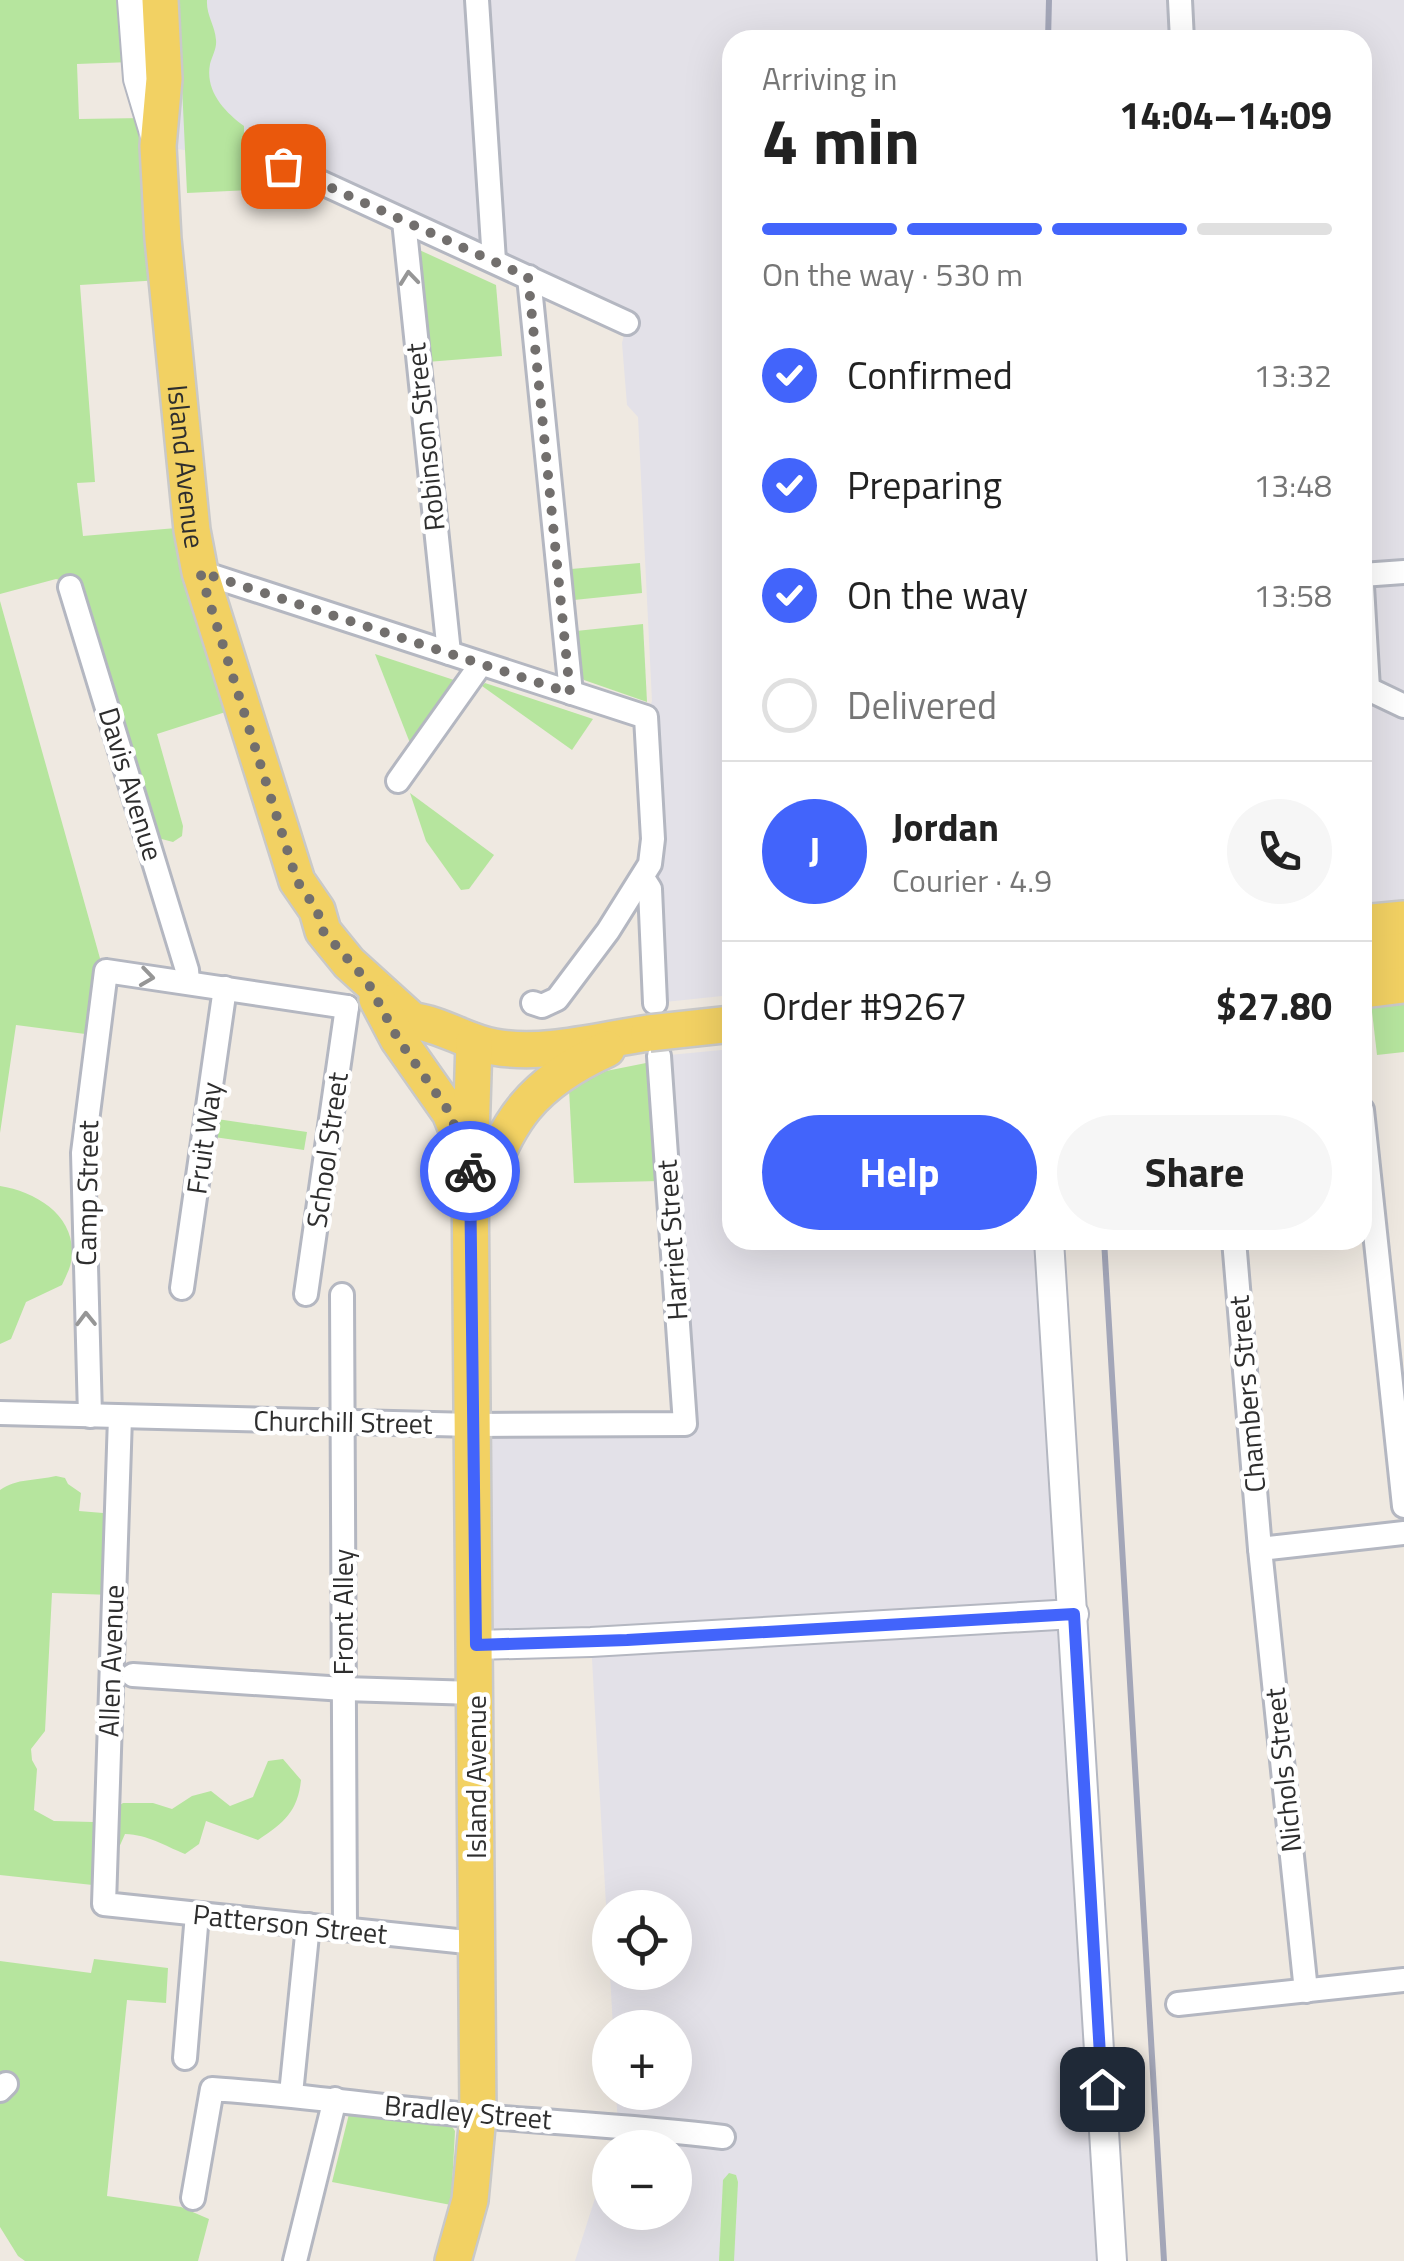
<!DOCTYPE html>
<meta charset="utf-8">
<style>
:root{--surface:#fff;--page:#f6f6f6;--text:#222;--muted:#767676;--line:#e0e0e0;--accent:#4264fb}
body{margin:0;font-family:"Titillium Web",sans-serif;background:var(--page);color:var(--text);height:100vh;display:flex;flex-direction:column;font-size:38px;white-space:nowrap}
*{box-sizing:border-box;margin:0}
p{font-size:32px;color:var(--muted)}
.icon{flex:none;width:55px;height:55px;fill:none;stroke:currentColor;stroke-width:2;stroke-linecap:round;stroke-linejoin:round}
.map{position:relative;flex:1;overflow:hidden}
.panel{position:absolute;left:722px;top:30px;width:650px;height:1220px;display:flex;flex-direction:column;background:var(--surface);border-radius:30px;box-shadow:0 10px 40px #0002}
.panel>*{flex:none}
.buttons{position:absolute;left:592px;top:1890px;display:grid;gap:20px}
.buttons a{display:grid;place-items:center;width:100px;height:100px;border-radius:50%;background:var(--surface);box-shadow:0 10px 40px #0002;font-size:50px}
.pin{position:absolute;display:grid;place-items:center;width:85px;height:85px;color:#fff;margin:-42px;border-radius:20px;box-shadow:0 5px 15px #0006}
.courier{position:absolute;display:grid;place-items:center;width:100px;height:100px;margin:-50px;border:8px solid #4264fb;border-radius:50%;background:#fff;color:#222;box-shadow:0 2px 12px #0007}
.head em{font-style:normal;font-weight:700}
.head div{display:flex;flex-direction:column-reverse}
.head{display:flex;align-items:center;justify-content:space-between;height:170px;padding:0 40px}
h1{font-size:65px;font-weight:700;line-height:75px}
.bar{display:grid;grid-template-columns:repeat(4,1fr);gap:15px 10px;align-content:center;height:120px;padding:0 40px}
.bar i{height:12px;border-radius:8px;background:var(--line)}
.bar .selected{background:var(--accent)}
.bar p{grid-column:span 4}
.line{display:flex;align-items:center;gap:25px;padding:0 40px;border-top:2px solid var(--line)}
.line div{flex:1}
.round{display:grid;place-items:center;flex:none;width:105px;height:105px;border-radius:52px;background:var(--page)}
ol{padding:0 40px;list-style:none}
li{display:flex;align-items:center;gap:30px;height:110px}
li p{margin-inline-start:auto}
li .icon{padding:10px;border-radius:50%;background:var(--accent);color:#fff;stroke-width:4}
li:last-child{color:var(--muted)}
li i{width:55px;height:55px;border:5px solid var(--line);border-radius:50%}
.button{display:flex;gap:20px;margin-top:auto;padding:20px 40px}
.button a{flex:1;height:115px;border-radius:60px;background:var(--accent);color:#fff;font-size:40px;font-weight:700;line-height:115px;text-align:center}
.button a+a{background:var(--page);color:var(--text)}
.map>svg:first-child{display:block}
.industrial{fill:#e3e1e8;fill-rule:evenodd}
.green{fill:#b6e59e}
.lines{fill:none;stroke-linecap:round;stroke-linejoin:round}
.minor-casing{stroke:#b4b7c1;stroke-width:28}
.tertiary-casing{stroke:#b4b7c1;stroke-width:32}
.primary-casing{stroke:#c9c9c9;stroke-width:40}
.minor{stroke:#fff;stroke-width:22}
.tertiary{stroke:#fff;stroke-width:28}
.primary{stroke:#f2d163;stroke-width:35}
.rail{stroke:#a3a6b8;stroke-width:6}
.primary-bridge-casing{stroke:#c9c9c9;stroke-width:40;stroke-linecap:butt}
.primary-bridge{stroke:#f2d163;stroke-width:35}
.oneway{stroke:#969696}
.done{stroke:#726f6d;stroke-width:10;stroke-dasharray:0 18}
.route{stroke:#4264fb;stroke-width:12}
.labels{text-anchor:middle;stroke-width:9;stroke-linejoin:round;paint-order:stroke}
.street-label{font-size:28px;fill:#2e2e2e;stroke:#fff}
</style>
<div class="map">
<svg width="1404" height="2261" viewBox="0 0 1404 2261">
<rect width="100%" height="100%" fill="#efe9e1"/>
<g class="industrial">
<polygon points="160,0 1404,0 1404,904 1363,909 1362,40 732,40 732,995 655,1003 646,717 652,701 638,417 627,405 622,343 627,323 283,165 158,146"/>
<path d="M732,1049v191h317l63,1021h-537l35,-110v61h65v-64l-64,-1 7,-23 -2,-31 59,-1v-64l-62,-1 -22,-385 -115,3 -3,-220 212,-1 -26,-368zM610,1908h65v64h-65z"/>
</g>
<g class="green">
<polygon points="0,0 127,0 131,62 77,64 79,119 143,118 161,280 80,285 95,482 77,483 83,536 188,527 238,708 157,734 183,826 182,836 173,842 154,837 72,583 56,579 0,594"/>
<path d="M178,0h29c-1,15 8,25 9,40 1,8 -4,16 -6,24 -5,27 14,47 34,62v32c11,10 26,7 37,19l-1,7 -6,5 -87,4z"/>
<polygon points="415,248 496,285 502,356 427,362"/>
<polygon points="640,563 642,593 574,600 571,569"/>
<polygon points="0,601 103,969 93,1035 16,1025 0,1133"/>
<polygon points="643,624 647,702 584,680 580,674 576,631"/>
<polygon points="375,654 454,680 410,743"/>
<polygon points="485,683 593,719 572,750 482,686"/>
<polygon points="410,793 494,855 469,889 461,890 426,841"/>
<polygon points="1404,999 1404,1052 1377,1055 1371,1003"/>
<polygon points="651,1062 660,1181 574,1183 569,1089 606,1071"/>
<polygon points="217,1119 307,1132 304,1150 214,1137"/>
<path d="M0,1186c38,6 79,32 71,76 -1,7 -6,16 -9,23l-36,17 -15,37 -11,5z"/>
<path d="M56,1476l9,2 3,6 13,9 -2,18 36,3 -2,81 -61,-2 -7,138 -14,18 1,11 5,9 -3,41 20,11 39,1 30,-19h30l19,6 20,-13 19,-5 19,15 23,-9 15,-36 15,-2 18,21c-3,31 -17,43 -43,60l-52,-19 -7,23 -14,10c-22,-9 -36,-19 -60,-20l-23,52 -102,-11v-385c17,-12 36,-9 56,-14z"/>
<polygon points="94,1959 168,1968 166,2003 127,2000 107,2196 181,2207 209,2219 198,2261 25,2261 18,2256 0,2227 0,1961 91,1973"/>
<polygon points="349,2114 451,2125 455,2131 451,2205 332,2182"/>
<polygon points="729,2173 736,2175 738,2182 734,2261 719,2261 723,2180"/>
</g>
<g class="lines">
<g class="minor-casing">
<g id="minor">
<polyline points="477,0 494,261"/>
<polyline points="1180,0 1182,40"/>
<polyline points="283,165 627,323"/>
<polyline points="404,221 449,653"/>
<polyline points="529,277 571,693"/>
<polyline points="200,572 646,717 653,839 650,864 608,931 557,999 542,1006 533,1003"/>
<polyline points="1362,575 1404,572"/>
<polyline points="1362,586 1368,689"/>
<polyline points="70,587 187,970 188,982"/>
<polyline points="1362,686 1404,706"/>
<polyline points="398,781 481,664"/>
<polyline points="643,878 650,889 655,1003"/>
<polyline points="1362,1110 1404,1506"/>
<polyline points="1234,1240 1260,1549 1306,1991"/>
<polyline points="182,1288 225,988"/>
<polyline points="306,1294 347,1007"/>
<polyline points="342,1295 345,1929"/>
<polyline points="0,1413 473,1425 685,1424 659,1056"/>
<polyline points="90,1416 83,1153 106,971 347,1007"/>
<polyline points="120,1417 104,1904 476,1943"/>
<polyline points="1260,1549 1404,1533"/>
<polyline points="133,1675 344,1689 475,1693"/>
<polyline points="1178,2004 1404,1980"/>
<polyline points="185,2058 197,1914"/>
<polyline points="0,2090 6,2084"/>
<polyline points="291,2094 308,1925"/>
<path d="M193,2198l19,-109c89,6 178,19 267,27 82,7 163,11 244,21"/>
<polyline points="295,2261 335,2099"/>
</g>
</g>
<g class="tertiary-casing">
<g id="tertiary">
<polyline points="132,0 138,79 155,136"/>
<polyline points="1049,1240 1112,2261"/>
<polyline points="476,1645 591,1642 1074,1614"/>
</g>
</g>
<g class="primary-casing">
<g id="primary">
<path id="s1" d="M160,0l4,79 -6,67 5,93 29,291 8,42 97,309 20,29 6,21 26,32 64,58c28,3 53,21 81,26 51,9 105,-7 155,-14"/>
<polyline points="1362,923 1404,919"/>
<polyline points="1362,956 1404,951"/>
<polyline points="1362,990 1404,985"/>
<polyline points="377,999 398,1039 450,1113 466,1152"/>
<path d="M481,1196c25,-76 51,-113 126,-147"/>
<polyline points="453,2261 470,2200 478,2116 470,1168 474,1042"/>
</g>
</g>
<use href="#minor" class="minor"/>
<use href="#tertiary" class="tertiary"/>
<use href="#primary" class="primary"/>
<g class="rail">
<polyline points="1048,40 1049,0"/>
<polyline points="1104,1240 1164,2261"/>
</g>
<g class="primary-bridge-casing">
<polyline id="primary-bridge" points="649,1033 732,1024"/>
</g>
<use href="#primary-bridge" class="primary-bridge"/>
</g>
<defs><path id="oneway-chevron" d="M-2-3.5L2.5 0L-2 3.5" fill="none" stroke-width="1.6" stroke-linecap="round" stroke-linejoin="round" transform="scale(2.5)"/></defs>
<g class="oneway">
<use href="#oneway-chevron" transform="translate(409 278) rotate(-96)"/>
<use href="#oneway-chevron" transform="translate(147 977) rotate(8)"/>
<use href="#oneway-chevron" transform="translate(86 1319) rotate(-91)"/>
</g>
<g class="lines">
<polyline class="done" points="283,166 528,277 570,693 200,572 297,881 317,910 323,931 367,981 398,1039 450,1113 470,1171"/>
<polyline class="route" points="470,1171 476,1645 627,1640 1074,1614 1102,2089"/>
</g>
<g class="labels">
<g class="street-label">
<text transform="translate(425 437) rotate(-96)" y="10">Robinson Street</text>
<text dy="10" stroke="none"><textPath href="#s1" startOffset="468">Island Avenue</textPath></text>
<text transform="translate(131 784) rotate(73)" y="10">Davis Avenue</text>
<text transform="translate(204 1138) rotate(-82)" y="10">Fruit Way</text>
<text transform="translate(327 1150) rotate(-82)" y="10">School Street</text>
<text transform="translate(87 1193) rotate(-89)" y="10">Camp Street</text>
<text transform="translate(672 1240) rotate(-94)" y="10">Harriet Street</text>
<text transform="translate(1247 1394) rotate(-95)" y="10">Chambers Street</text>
<text transform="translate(343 1422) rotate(1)" y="10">Churchill Street</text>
<text transform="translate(343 1612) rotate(-90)" y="10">Front Alley</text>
<text transform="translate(111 1661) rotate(-88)" y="10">Allen Avenue</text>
<text transform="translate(1283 1770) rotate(-96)" y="10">Nichols Street</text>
<text transform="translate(476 1777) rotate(-90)" y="10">Island Avenue</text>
<text transform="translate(290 1924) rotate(6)" y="10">Patterson Street</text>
<text transform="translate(468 2112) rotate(5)" y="10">Bradley Street</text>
</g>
</g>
</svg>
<div class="buttons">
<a><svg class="icon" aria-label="locate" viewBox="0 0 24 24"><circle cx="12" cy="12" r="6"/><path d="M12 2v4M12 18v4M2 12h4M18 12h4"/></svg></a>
<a>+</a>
<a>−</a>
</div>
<div class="pin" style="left:283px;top:166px;background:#ea580c"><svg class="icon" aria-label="bag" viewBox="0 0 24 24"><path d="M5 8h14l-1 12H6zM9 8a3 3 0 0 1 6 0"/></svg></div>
<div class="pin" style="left:1102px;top:2089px;background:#1f2937"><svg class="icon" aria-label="home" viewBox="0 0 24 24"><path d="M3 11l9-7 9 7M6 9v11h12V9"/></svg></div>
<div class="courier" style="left:470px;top:1171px"><svg class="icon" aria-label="bike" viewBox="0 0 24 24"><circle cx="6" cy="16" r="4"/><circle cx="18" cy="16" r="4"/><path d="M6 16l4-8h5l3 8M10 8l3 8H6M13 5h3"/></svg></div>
<section class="panel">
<div class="head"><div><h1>4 min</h1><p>Arriving in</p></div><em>14:04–14:09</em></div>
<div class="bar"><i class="selected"></i><i class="selected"></i><i class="selected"></i><i></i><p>On the way · 530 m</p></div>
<ol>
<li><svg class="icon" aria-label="check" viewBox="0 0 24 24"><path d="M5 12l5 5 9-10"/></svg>Confirmed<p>13:32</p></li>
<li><svg class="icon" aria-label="check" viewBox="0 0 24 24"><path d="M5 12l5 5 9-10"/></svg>Preparing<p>13:48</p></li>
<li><svg class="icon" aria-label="check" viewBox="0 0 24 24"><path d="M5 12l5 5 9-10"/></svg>On the way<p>13:58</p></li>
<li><i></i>Delivered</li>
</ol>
<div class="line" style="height:180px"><b class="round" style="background:var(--accent);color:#fff">J</b><div><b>Jordan</b><p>Courier · 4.9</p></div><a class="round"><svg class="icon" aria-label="phone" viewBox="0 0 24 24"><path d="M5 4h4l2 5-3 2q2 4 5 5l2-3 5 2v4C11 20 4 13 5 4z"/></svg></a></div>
<div class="line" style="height:130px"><div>Order #9267</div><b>$27.80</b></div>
<div class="button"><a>Help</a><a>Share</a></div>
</section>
</div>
